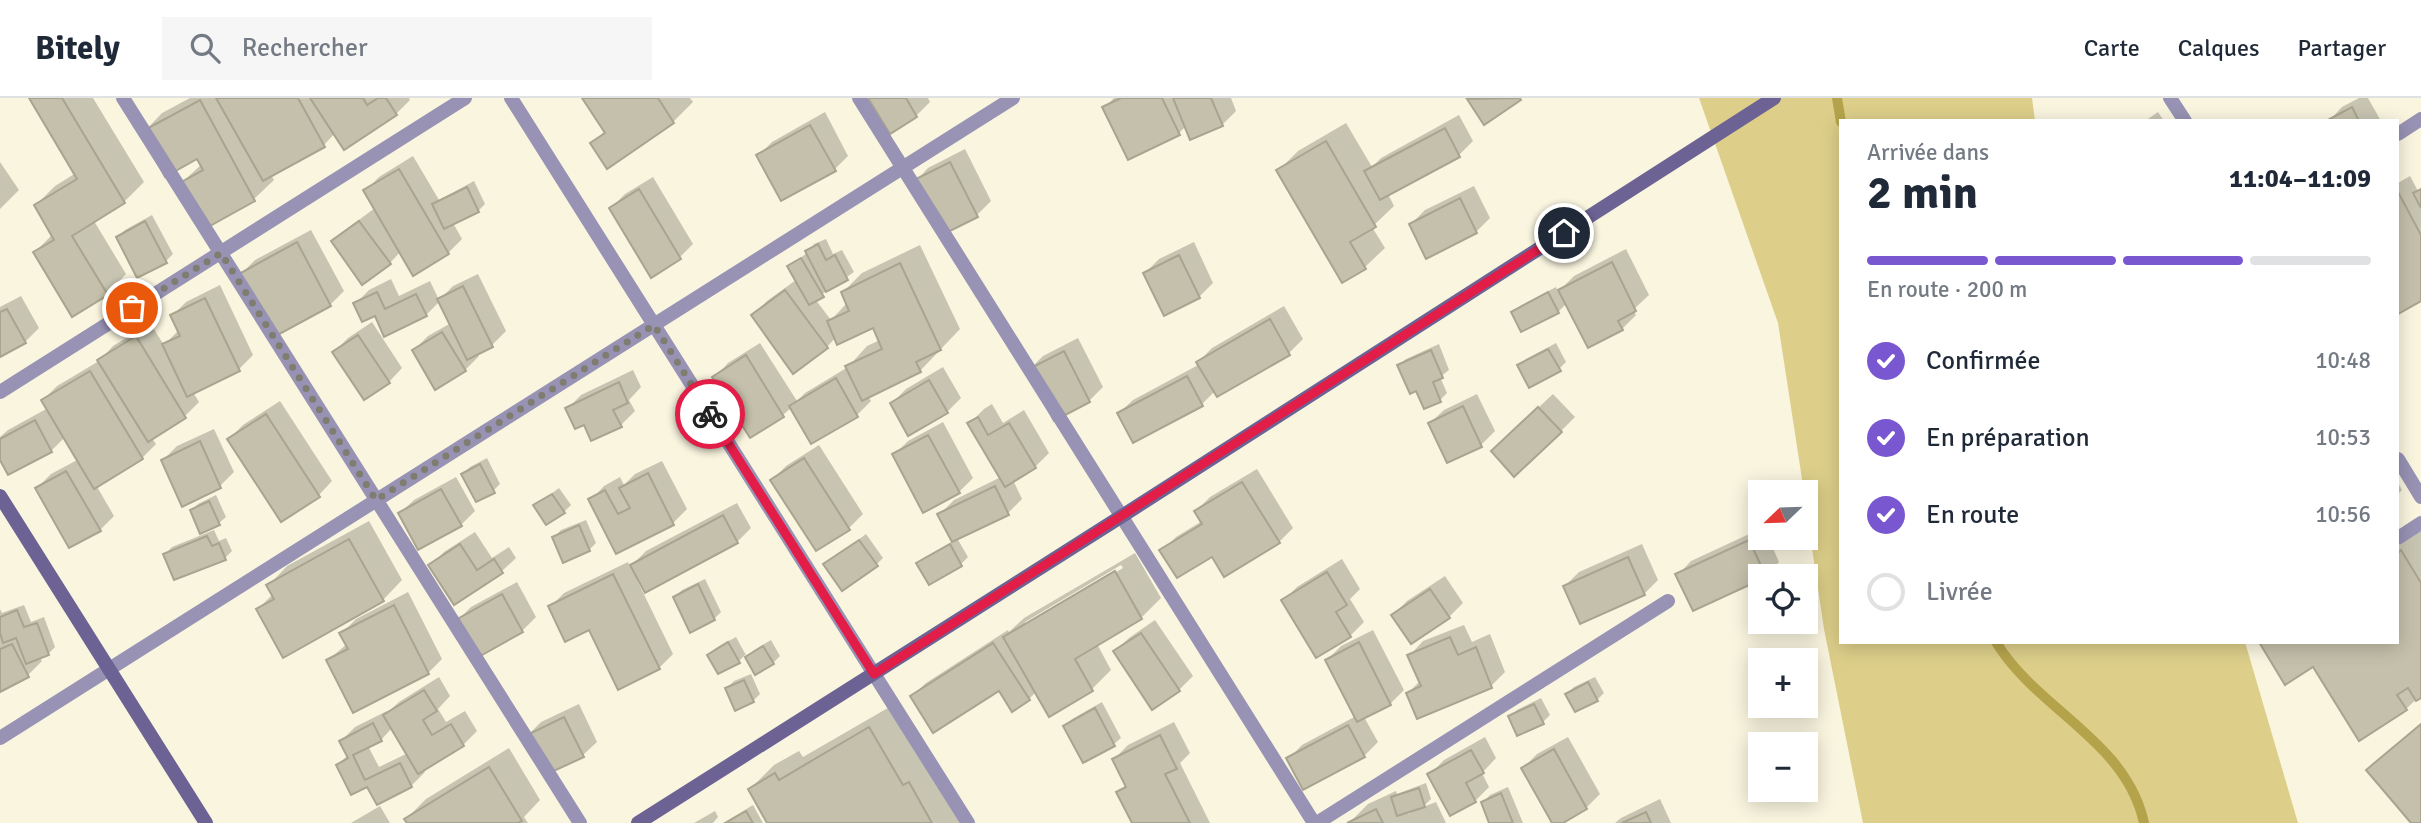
<!DOCTYPE html>
<html lang="fr">
<meta charset="utf-8">
<style>
:root{--surface:#fff;--page:#f6f6f7;--text:#1f2937;--muted:#747a83;--line:#e0e1e3;--accent:#7857d1}
body{margin:0;font-family:Signika,sans-serif;background:var(--page);color:var(--text);height:100vh;display:flex;flex-direction:column;font-size:26px;white-space:nowrap}
*{box-sizing:border-box;margin:0}
p{font-size:23px;color:var(--muted)}
.icon{flex:none;width:38px;height:38px;fill:none;stroke:currentColor;stroke-width:2;stroke-linecap:round;stroke-linejoin:round}
.map{position:relative;flex:1;overflow:hidden}
.panel{position:absolute;left:1839px;top:21px;width:560px;height:525px;display:flex;flex-direction:column;background:var(--surface);border-radius:0px;box-shadow:0 4px 18px #0003}
.panel>*{flex:none}
.needle{width:46px;rotate:247deg}
.buttons{position:absolute;left:1748px;top:382px;display:grid;gap:14px}
.buttons a{display:grid;place-items:center;width:70px;height:70px;border-radius:0px;background:var(--surface);box-shadow:0 4px 18px #0003;font-size:35px}
.pin{position:absolute;display:grid;place-items:center;width:60px;height:60px;color:#fff;margin:-30px;border:4px solid #fff;border-radius:50%;box-shadow:0 2px 7px #0007}
.courier{position:absolute;display:grid;place-items:center;width:70px;height:70px;margin:-35px;border:5px solid #e11d48;border-radius:50%;background:#fff;color:#222;box-shadow:0 2px 9px #0007}
.summary em{font-style:normal;font-weight:700}
.summary div{display:flex;flex-direction:column-reverse}
.summary{display:flex;align-items:center;justify-content:space-between;height:119px;padding:0 28px}
h1{font-size:46px;font-weight:700;line-height:52px}
.bar{display:grid;grid-template-columns:repeat(4,1fr);gap:10px 7px;align-content:center;height:84px;padding:0 28px}
.bar i{height:9px;border-radius:5px;background:var(--line)}
.bar .selected{background:var(--accent)}
.bar p{grid-column:span 4}
ol{padding:0 28px;list-style:none}
li{display:flex;align-items:center;gap:21px;height:77px}
li p{margin-inline-start:auto}
li .icon{padding:7px;border-radius:50%;background:var(--accent);color:#fff;stroke-width:4}
li:last-child{color:var(--muted)}
li i{width:38px;height:38px;border:4px solid var(--line);border-radius:50%}
header{display:flex;align-items:center;gap:42px;box-sizing:border-box;height:98px;padding:0 35px;background:var(--surface);border-bottom:2px solid var(--line)}
header strong{font-size:33px}
nav{display:flex;gap:38px;margin-inline-start:auto;font-size:24px}
.search{width:490px;height:63px;background:var(--page);display:flex;align-items:center;gap:18px;box-sizing:border-box;padding:0 24px;border-radius:0px;color:var(--muted);font-size:26px}
.map>svg:first-child{display:block}
.green{fill:#ddcf8a}
.shadow{fill:#0003;fill-rule:evenodd}
.lines{fill:none;stroke-linecap:round;stroke-linejoin:round}
.stream{stroke:#b5a34c;stroke-width:10}
.building{fill:#c4c0ab;stroke:#a8a48f;stroke-width:2}
.street{stroke:#9892b4;stroke-width:14}
.secondary{stroke:#6c6394;stroke-width:14}
.done{stroke:#7f7d6f;stroke-width:7;stroke-dasharray:0 12.6}
.route{stroke:#e11d48;stroke-width:9}
</style>
<header>
<strong>Bitely</strong>
<div class="search"><svg class="icon" aria-label="search" viewBox="0 0 24 24"><circle cx="10" cy="10" r="6"/><path d="M15 15l6 6"/></svg>Rechercher</div>
<nav><a>Carte</a><a>Calques</a><a>Partager</a></nav>
</header>
<div class="map">
<svg width="2421" height="725" viewBox="0 0 2421 725">
<rect width="100%" height="100%" fill="#f9f5df"/>
<polygon class="green" points="1699,0 2032,0 2035,23 1841,23 1841,544 2245,544 2298,725 1863,725 1824,531 1806,410 1806,394 1804,394 1778,225"/>
<g class="shadow">
<polygon points="31,0 93,0 144,84 124,104 94,123 126,176 107,196 35,154 53,136 36,107 55,88 76,75"/>
<polygon points="190,0 409,0 410,2 396,16 345,50 335,35 324,47 271,77 274,82 254,101 202,131 178,88 202,66 197,59 143,35 162,15"/>
<polygon points="584,0 690,0 693,4 673,24 607,68 592,46 605,33"/>
<polygon points="870,0 928,0 930,4 916,18"/>
<polygon points="1114,0 1231,0 1236,13 1222,27 1186,28 1179,35 1104,10"/>
<polygon points="2359,0 2368,0 2381,23 2329,23 2342,9"/>
<polygon points="825,14 848,58 834,72 758,58 772,44"/>
<polygon points="2158,14 2164,23 2145,23"/>
<polygon points="1459,17 1473,43 1459,57 1388,96 1394,108 1372,129 1385,150 1365,169 1343,183 1278,73 1298,53 1346,25 1372,69 1381,60"/>
<polygon points="965,51 991,103 977,117 915,84 928,70"/>
<polygon points="413,58 439,102 474,83 485,106 478,113 453,125 462,141 448,155 401,153 390,165 334,144 348,130 375,110 365,93 379,79"/>
<polygon points="0,64 19,92 0,111"/>
<polygon points="2410,78 2418,93 2421,90 2421,201 2398,214 2398,85"/>
<polygon points="653,79 693,146 679,160 611,110 625,96"/>
<polygon points="1474,88 1490,120 1476,134 1411,126 1425,112"/>
<polygon points="152,117 173,156 166,163 138,178 118,139 125,132"/>
<polygon points="311,132 344,193 330,207 241,176 255,162"/>
<polygon points="826,141 833,156 842,152 854,174 815,201 831,222 847,205 843,194 862,175 920,147 960,231 920,273 868,298 871,303 857,317 812,343 792,309 783,317 751,337 715,279 728,265 760,245 797,303 805,295 848,269 867,248 880,242 874,228 836,239 827,249 753,217 767,203 796,182 789,169 808,154 814,146"/>
<polygon points="1194,144 1213,185 1199,199 1145,175 1159,161"/>
<polygon points="1626,151 1649,197 1633,212 1636,217 1622,231 1567,205 1558,214 1513,215 1520,208 1556,189 1558,194 1574,178"/>
<polygon points="478,176 506,233 492,247 477,255 479,258 465,272 414,252 428,238 451,225 440,203 426,217 376,216 355,206 369,192 391,181 399,198 430,183 439,202 453,188"/>
<polygon points="220,187 253,257 239,271 193,294 199,304 185,318 151,339 156,346 142,360 96,387 114,418 100,432 37,390 51,376 79,361 65,339 51,353 0,358 0,339 8,332 48,310 43,302 57,288 99,263 113,248 150,225 164,247 179,232 172,218 186,204"/>
<polygon points="21,198 39,230 25,244 0,257 0,209"/>
<polygon points="1284,208 1303,241 1289,255 1217,297 1215,293 1202,306 1133,342 1119,315 1133,302 1200,266 1198,264 1212,250"/>
<polygon points="372,224 402,270 389,284 334,254 348,240"/>
<polygon points="1078,240 1103,289 1089,303 1029,272 1043,258"/>
<polygon points="1556,245 1566,264 1559,271 1519,268 1526,261"/>
<polygon points="1439,246 1449,272 1440,279 1447,295 1440,302 1417,291 1399,267 1406,261"/>
<polygon points="943,269 961,300 947,314 892,305 906,291"/>
<polygon points="633,272 641,289 629,302 635,313 621,327 585,325 567,311 581,297"/>
<polygon points="1477,296 1495,333 1481,347 1430,325 1444,312"/>
<polygon points="1553,296 1575,319 1561,333 1507,339"/>
<polygon points="280,303 332,383 319,397 229,341 243,327"/>
<polygon points="992,306 1003,325 1024,312 1049,355 1035,369 1013,382 1022,401 1008,415 957,440 968,459 961,466 929,484 919,466 925,459 953,443 940,416 954,402 1001,379 970,325 984,311"/>
<polygon points="943,324 973,380 959,394 894,357 908,343"/>
<polygon points="214,331 234,374 220,388 183,406 163,362 177,348"/>
<polygon points="819,347 863,416 849,430 817,451 772,382 786,368"/>
<polygon points="487,360 500,386 493,393 463,376 470,369"/>
<polygon points="662,363 687,411 673,425 617,454 591,402 604,388 620,379 624,387 635,376"/>
<polygon points="1257,371 1293,430 1279,444 1162,453 1176,439 1202,423 1196,413 1210,399"/>
<polygon points="456,379 475,413 461,427 400,415 414,402"/>
<polygon points="2398,385 2402,392 2398,396"/>
<polygon points="559,390 571,407 564,414 535,408"/>
<polygon points="216,397 226,419 219,425 192,412 198,406"/>
<polygon points="737,405 751,430 737,444 637,482 673,556 659,570 550,509 564,495 628,464 630,469 646,453"/>
<polygon points="586,422 596,445 589,452 554,439 561,432"/>
<polygon points="369,423 402,482 383,502 258,511 273,496 268,488 287,468"/>
<polygon points="1760,431 1760,439 1768,439 1779,464 1766,478 1760,478 1760,480 1693,511 1678,477 1691,463"/>
<polygon points="214,432 219,443 226,440 232,453 225,460 165,456 172,449"/>
<polygon points="2421,433 2421,597 2406,611 2261,544 2398,544 2398,448"/>
<polygon points="475,434 492,460 509,449 516,460 502,473 454,504 430,468 444,454"/>
<polygon points="866,436 883,460 876,467 825,467"/>
<polygon points="1642,446 1658,482 1644,496 1565,488 1579,474"/>
<path d="M1135,455l26,45 -20,20 -44,26 14,26 -19,19 -55,2 -8,8 -29,-10 -88,7 14,-13 82,-53 1,2 15,-14zM1121,467l2,3 -98,58v-4z"/>
<polygon points="1342,461 1360,491 1350,501 1364,524 1350,538 1283,503 1297,489"/>
<polygon points="1445,478 1463,505 1449,519 1411,544 1393,517 1407,503"/>
<polygon points="705,481 721,514 714,521 675,499 682,492"/>
<polygon points="517,484 536,519 522,533 457,523 471,509"/>
<polygon points="408,494 442,561 428,575 328,562 347,546 342,535 356,521"/>
<polygon points="24,507 31,524 44,519 55,549 48,556 39,559 42,563 28,577 0,592 0,511 2,515"/>
<polygon points="1155,522 1193,578 1179,592 1115,553 1129,540"/>
<polygon points="1464,527 1472,544 1490,536 1505,574 1491,588 1408,595 1420,583 1410,557 1423,543"/>
<polygon points="1373,532 1404,592 1390,606 1364,619 1378,644 1364,658 1288,661 1302,647 1356,618 1327,562 1341,548"/>
<polygon points="736,539 747,559 754,552 771,542 780,558 773,565 755,575 746,556 739,563 709,557 716,550"/>
<polygon points="751,576 760,596 753,603 727,590 734,583"/>
<path d="M439,579l11,19 -12,13 8,13 19,-11 12,20 -14,14 -40,24 2,3 -14,14 -43,-1 -30,-20 10,-10 -7,-14 14,-14 32,-16 1,1 11,-10zM392,630l16,25 -29,14 -11,-21 13,-6z"/>
<polygon points="1595,579 1604,595 1597,602 1567,596 1574,589"/>
<polygon points="1541,600 1550,617 1543,624 1510,619 1517,612"/>
<polygon points="1102,604 1121,640 1114,646 1065,628 1072,621"/>
<polygon points="579,606 597,644 583,657 527,638 541,624"/>
<polygon points="893,607 969,725 769,725 750,691 774,667 799,653 803,659"/>
<polygon points="1174,624 1190,655 1180,665 1210,725 1134,725 1118,695 1127,686 1114,661 1128,647"/>
<polygon points="2421,625 2421,725 2413,725 2369,672"/>
<polygon points="1485,639 1496,660 1482,675 1489,689 1475,703 1430,676 1444,662"/>
<polygon points="1568,639 1600,696 1586,710 1560,725 1554,725 1523,670 1537,656"/>
<polygon points="509,650 540,702 524,719 528,725 409,725 406,721 426,701"/>
<path d="M1426,685l5,16 -8,8 13,-5 10,21h-97l19,-19 28,-13 1,3zM1417,711l-9,5 -3,-3z"/>
<polygon points="1508,689 1523,725 1491,725 1483,704 1490,697"/>
<polygon points="1660,701 1671,725 1615,725 1621,720"/>
<polygon points="753,707 763,725 726,725 730,721"/>
<polygon points="380,708 390,725 351,725"/>
<polygon points="715,713 718,719 713,725 694,725"/>
</g>
<g class="lines">
<g class="stream">
<polyline points="1837,0 1841,24"/>
<path d="M1996,544c41,68 130,98 148,181"/>
</g>
</g>
<g class="building">
<polygon points="29,0 62,0 125,105 72,138 108,197 72,219 33,154 54,142 34,107 77,81"/>
<polygon points="216,0 298,0 325,49 263,83"/>
<polygon points="310,0 363,0 367,7 378,0 386,0 397,17 344,52"/>
<polygon points="582,0 658,0 674,25 607,71 590,45 605,35"/>
<polygon points="868,0 906,0 917,19 890,36"/>
<polygon points="1121,0 1162,0 1180,37 1128,62 1102,9"/>
<polygon points="1173,0 1211,0 1223,28 1190,42"/>
<polygon points="1520,0 1521,2 1484,27 1467,1"/>
<polygon points="200,2 255,103 201,133 176,87 203,72 197,61 165,79 141,34"/>
<polygon points="2352,9 2359,23 2326,23"/>
<polygon points="810,27 836,73 781,103 756,57"/>
<polygon points="1445,30 1460,59 1380,102 1364,73"/>
<polygon points="1326,43 1376,129 1350,144 1366,171 1342,185 1276,72"/>
<polygon points="950,64 978,119 940,138 912,83"/>
<polygon points="399,71 449,156 413,178 363,92"/>
<polygon points="467,89 479,114 444,131 432,106"/>
<polygon points="639,91 681,161 651,180 609,110"/>
<polygon points="2421,91 2421,110 2413,95"/>
<polygon points="2398,94 2421,137 2421,203 2398,216"/>
<polygon points="1460,100 1477,135 1426,161 1409,126"/>
<polygon points="145,123 167,165 137,180 116,139"/>
<polygon points="359,123 391,166 362,187 331,143"/>
<polygon points="297,144 331,208 274,239 239,176"/>
<polygon points="818,146 826,162 835,157 848,182 826,194 805,153"/>
<polygon points="1179,157 1200,200 1164,218 1143,175"/>
<polygon points="801,160 824,199 809,207 787,168"/>
<polygon points="1612,164 1636,213 1618,223 1623,232 1588,250 1558,192"/>
<polygon points="900,165 941,252 916,264 921,274 862,303 845,268 882,251 873,230 837,247 827,223 849,213 841,194"/>
<polygon points="463,188 493,249 467,262 437,201"/>
<polygon points="785,192 828,250 793,276 751,217"/>
<polygon points="377,194 385,211 416,196 427,218 384,239 375,218 362,224 353,205"/>
<polygon points="1548,194 1559,215 1521,234 1511,214"/>
<polygon points="205,200 240,273 187,299 162,246 180,238 170,217"/>
<polygon points="7,211 26,245 0,259 0,214"/>
<polygon points="1270,221 1290,257 1217,299 1196,264"/>
<polygon points="442,234 466,273 435,292 412,252"/>
<polygon points="358,237 390,285 364,302 332,254"/>
<polygon points="136,238 186,320 148,344 97,262"/>
<polygon points="1548,251 1561,273 1529,290 1517,267"/>
<polygon points="1431,252 1443,280 1433,284 1441,304 1424,311 1416,293 1410,296 1397,267"/>
<polygon points="1064,253 1090,304 1054,323 1027,272"/>
<polygon points="746,257 784,319 750,340 712,279"/>
<polygon points="90,273 143,361 94,391 41,302"/>
<polygon points="1187,278 1203,308 1133,345 1117,315"/>
<polygon points="836,280 858,319 811,346 789,308"/>
<polygon points="929,282 948,315 908,338 890,305"/>
<polygon points="619,284 628,305 613,312 622,329 591,343 584,327 575,331 565,310"/>
<polygon points="1463,308 1482,349 1447,365 1428,325"/>
<polygon points="1538,309 1562,334 1514,379 1491,353"/>
<polygon points="266,316 320,399 281,424 227,341"/>
<polygon points="978,319 988,337 1009,325 1036,370 1005,389 967,325"/>
<polygon points="35,322 52,354 8,377 0,362 0,341"/>
<polygon points="928,337 960,395 923,415 892,356"/>
<polygon points="200,343 221,390 182,409 161,362"/>
<polygon points="804,360 850,432 816,453 770,382"/>
<polygon points="480,366 495,395 476,404 461,376"/>
<polygon points="66,373 101,433 69,450 35,390"/>
<polygon points="648,375 674,427 616,456 588,401 605,392 618,416 630,410 619,390"/>
<polygon points="1242,384 1280,445 1224,479 1212,459 1177,480 1159,452 1202,426 1194,413"/>
<polygon points="995,388 1009,417 952,444 937,416"/>
<polygon points="441,391 462,428 418,452 398,415"/>
<polygon points="552,396 565,415 546,427 533,407"/>
<polygon points="209,403 220,427 200,436 190,412"/>
<polygon points="723,417 738,445 645,495 630,467"/>
<polygon points="579,427 590,453 563,465 552,439"/>
<polygon points="207,438 212,448 219,445 226,462 174,482 163,456"/>
<polygon points="349,441 384,503 283,560 256,511 274,501 266,487"/>
<polygon points="859,442 878,468 842,493 823,466"/>
<polygon points="1749,442 1766,478 1760,478 1760,482 1693,513 1675,476"/>
<polygon points="460,446 477,472 494,461 503,475 454,507 428,467"/>
<polygon points="950,446 962,468 929,487 916,465"/>
<polygon points="2401,452 2421,485 2421,600 2416,603 2408,590 2397,597 2407,612 2359,643 2313,569 2285,587 2259,544 2398,544 2398,455"/>
<polygon points="1628,459 1645,497 1580,526 1563,488"/>
<polygon points="1115,473 1142,521 1075,561 1093,593 1049,619 1003,539"/>
<polygon points="1327,474 1347,507 1336,514 1351,539 1316,560 1281,502"/>
<polygon points="613,476 660,571 618,592 589,532 565,544 548,508"/>
<polygon points="698,486 715,522 690,535 673,499"/>
<polygon points="1430,491 1450,520 1411,546 1391,517"/>
<polygon points="502,496 523,534 475,561 454,523"/>
<polygon points="394,507 429,576 353,615 326,562 348,551 339,535"/>
<polygon points="17,512 24,529 37,525 49,557 26,566 16,540 3,545 0,535 0,519"/>
<polygon points="1141,535 1180,593 1152,612 1113,553"/>
<polygon points="1450,539 1458,557 1476,549 1492,590 1417,621 1406,595 1421,588 1407,557"/>
<polygon points="728,544 740,565 718,576 707,557"/>
<polygon points="1359,544 1391,607 1357,624 1325,562"/>
<polygon points="993,545 1030,602 1012,614 999,593 933,635 910,598"/>
<polygon points="12,546 29,579 0,594 0,551"/>
<polygon points="763,548 774,566 755,577 745,559"/>
<polygon points="744,582 754,604 735,613 725,590"/>
<polygon points="1588,584 1598,603 1575,614 1565,596"/>
<polygon points="424,592 437,613 423,622 432,637 451,626 464,648 418,676 383,617"/>
<polygon points="1534,606 1544,626 1517,638 1508,618"/>
<polygon points="1095,610 1115,648 1083,665 1063,628"/>
<polygon points="564,619 584,659 545,677 525,638"/>
<polygon points="373,625 382,643 353,657 365,682 400,665 412,689 377,707 367,689 351,697 336,667 348,660 339,643"/>
<polygon points="2421,626 2421,725 2411,725 2366,672"/>
<polygon points="1348,627 1365,659 1303,692 1286,660"/>
<polygon points="869,629 903,687 909,684 932,725 767,725 748,691 775,675 779,682"/>
<polygon points="1160,637 1177,671 1165,676 1190,725 1132,725 1116,694 1126,689 1112,661"/>
<polygon points="1554,651 1587,711 1563,725 1552,725 1521,670"/>
<polygon points="1471,652 1484,675 1466,685 1476,704 1450,718 1427,676"/>
<polygon points="489,669 522,723 518,725 407,725 404,721"/>
<polygon points="1419,690 1425,709 1397,718 1391,699"/>
<polygon points="1501,695 1513,725 1489,725 1481,704"/>
<polygon points="1376,711 1383,725 1347,725"/>
<polygon points="746,713 753,725 725,725"/>
<polygon points="1646,714 1651,725 1622,725"/>
</g>
<g class="lines">
<g class="street">
<polyline points="123,0 580,725"/>
<polyline points="511,0 968,725"/>
<polyline points="859,0 1314,725"/>
<polyline points="2170,0 2185,23"/>
<polyline points="2398,36 2421,21"/>
<polyline points="0,294 465,0"/>
<polyline points="2398,361 2421,399"/>
<polyline points="2398,440 2421,425"/>
<polyline points="0,640 1013,0"/>
<polyline points="1317,725 1668,503"/>
</g>
<g class="secondary">
<polyline points="0,398 206,725"/>
<polyline points="638,725 1122,418 1774,0"/>
</g>
</g>
<g class="lines">
<polyline class="done" points="132,210 221,155 376,402 654,227 710,316"/>
<polyline class="route" points="710,316 874,576 1564,135"/>
</g>
</svg>
<div class="buttons">
<a><svg class="needle" viewBox="-14 -14 28 28"><path d="M0-13l5 13h-10z" fill="#e53935"/><path d="M0 13l5-13h-10z" fill="#747a83"/></svg></a>
<a><svg class="icon" aria-label="locate" viewBox="0 0 24 24"><circle cx="12" cy="12" r="6"/><path d="M12 2v4M12 18v4M2 12h4M18 12h4"/></svg></a>
<a>+</a>
<a>−</a>
</div>
<div class="pin" style="left:132px;top:210px;background:#ea580c"><svg class="icon" aria-label="bag" viewBox="0 0 24 24"><path d="M5 8h14l-1 12H6zM9 8a3 3 0 0 1 6 0"/></svg></div>
<div class="pin" style="left:1564px;top:135px;background:#1f2937"><svg class="icon" aria-label="home" viewBox="0 0 24 24"><path d="M3 11l9-7 9 7M6 9v11h12V9"/></svg></div>
<div class="courier" style="left:710px;top:316px"><svg class="icon" aria-label="bike" viewBox="0 0 24 24"><circle cx="6" cy="16" r="4"/><circle cx="18" cy="16" r="4"/><path d="M6 16l4-8h5l3 8M10 8l3 8H6M13 5h3"/></svg></div>
<section class="panel">
<div class="summary"><div><h1>2 min</h1><p>Arrivée dans</p></div><em>11:04–11:09</em></div>
<div class="bar"><i class="selected"></i><i class="selected"></i><i class="selected"></i><i></i><p>En route · 200 m</p></div>
<ol>
<li><svg class="icon" aria-label="check" viewBox="0 0 24 24"><path d="M5 12l5 5 9-10"/></svg>Confirmée<p>10:48</p></li>
<li><svg class="icon" aria-label="check" viewBox="0 0 24 24"><path d="M5 12l5 5 9-10"/></svg>En préparation<p>10:53</p></li>
<li><svg class="icon" aria-label="check" viewBox="0 0 24 24"><path d="M5 12l5 5 9-10"/></svg>En route<p>10:56</p></li>
<li><i></i>Livrée</li>
</ol>
</section>
</div>
